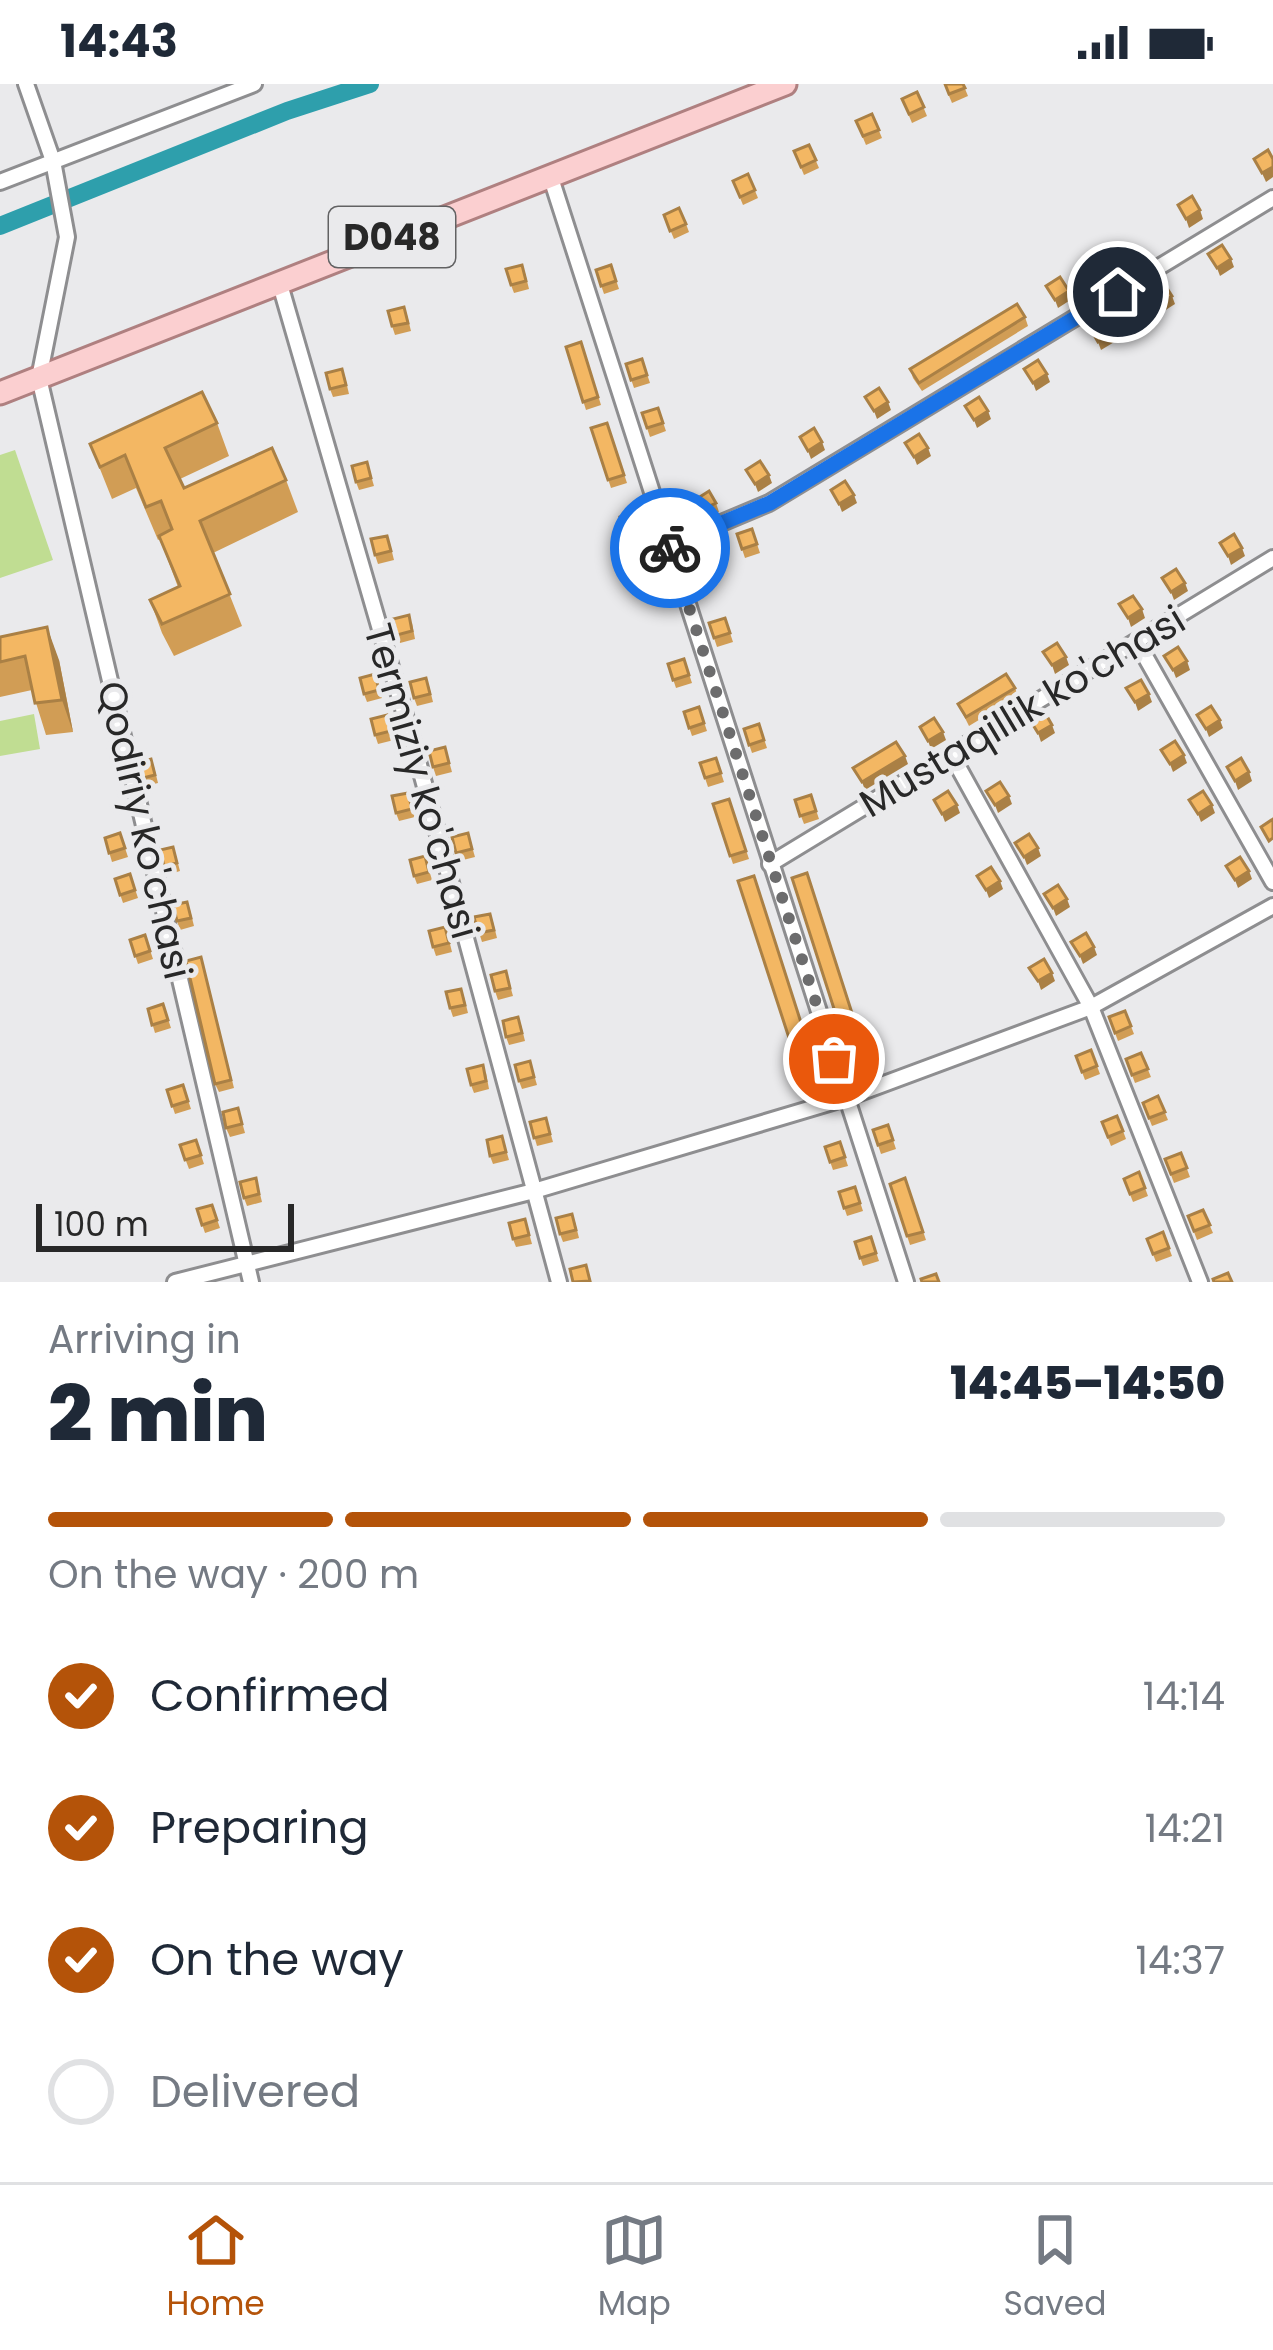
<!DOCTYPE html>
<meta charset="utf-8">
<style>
:root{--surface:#fff;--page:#f6f6f7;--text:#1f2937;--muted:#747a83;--line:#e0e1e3;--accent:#b45309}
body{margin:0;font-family:Poppins,sans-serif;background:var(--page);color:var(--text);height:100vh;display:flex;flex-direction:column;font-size:45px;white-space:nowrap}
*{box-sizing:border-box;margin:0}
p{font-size:39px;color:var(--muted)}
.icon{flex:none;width:66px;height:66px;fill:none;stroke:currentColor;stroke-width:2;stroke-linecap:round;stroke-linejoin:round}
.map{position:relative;height:1198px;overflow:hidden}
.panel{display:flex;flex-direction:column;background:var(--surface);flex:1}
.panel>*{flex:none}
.scale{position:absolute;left:36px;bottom:30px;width:258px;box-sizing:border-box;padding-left:12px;border:6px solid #282828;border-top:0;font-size:33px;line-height:42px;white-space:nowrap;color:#282828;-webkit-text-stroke:9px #eaeaec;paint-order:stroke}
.pin{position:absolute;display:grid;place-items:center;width:102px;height:102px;color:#fff;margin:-51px;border:6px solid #fff;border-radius:50%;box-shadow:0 3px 12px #0007}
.courier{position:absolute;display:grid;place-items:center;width:120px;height:120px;margin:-60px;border:9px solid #1a73e8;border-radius:50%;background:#fff;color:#222;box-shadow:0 3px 15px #0007}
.head em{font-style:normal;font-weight:800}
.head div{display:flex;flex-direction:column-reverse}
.head{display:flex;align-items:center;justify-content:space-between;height:204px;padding:0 48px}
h1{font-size:78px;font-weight:800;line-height:90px}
.bar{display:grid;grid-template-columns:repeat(4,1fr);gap:18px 12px;align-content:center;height:144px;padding:0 48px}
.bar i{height:15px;border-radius:9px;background:var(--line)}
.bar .active{background:var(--accent)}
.bar p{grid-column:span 4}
ol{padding:0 48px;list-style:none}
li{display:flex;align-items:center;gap:36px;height:132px}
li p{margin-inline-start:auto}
li .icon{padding:12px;border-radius:50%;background:var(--accent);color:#fff;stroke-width:4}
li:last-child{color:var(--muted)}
li i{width:66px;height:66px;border:6px solid var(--line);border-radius:50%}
.status{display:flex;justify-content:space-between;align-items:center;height:84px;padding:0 60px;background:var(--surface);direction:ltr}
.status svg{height:33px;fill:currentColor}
.tabs{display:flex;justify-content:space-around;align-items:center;height:168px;border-top:3px solid var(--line);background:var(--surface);font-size:33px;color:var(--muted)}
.tabs a{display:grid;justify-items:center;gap:6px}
.tabs .active{color:var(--accent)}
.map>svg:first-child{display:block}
.green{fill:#c0dd92}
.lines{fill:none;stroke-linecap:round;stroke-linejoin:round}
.canal{stroke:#2e9fac;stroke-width:18}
.minor-casing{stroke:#8e8e90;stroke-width:20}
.primary-casing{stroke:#af8080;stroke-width:27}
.minor{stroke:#fff;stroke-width:14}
.primary{stroke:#fbcfd0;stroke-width:21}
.wall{fill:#d19d55}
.shaded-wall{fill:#aa8045}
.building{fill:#f3b763;stroke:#aa8045;stroke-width:3}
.done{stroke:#6c6c6d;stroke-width:12;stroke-dasharray:0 21.6}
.route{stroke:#1a73e8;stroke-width:15}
.labels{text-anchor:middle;stroke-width:10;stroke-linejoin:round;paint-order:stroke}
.shield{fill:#eaeaec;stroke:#626263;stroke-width:3}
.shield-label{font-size:36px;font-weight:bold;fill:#282828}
.street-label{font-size:39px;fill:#282828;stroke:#eaeaec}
</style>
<div class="status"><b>14:43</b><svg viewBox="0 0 49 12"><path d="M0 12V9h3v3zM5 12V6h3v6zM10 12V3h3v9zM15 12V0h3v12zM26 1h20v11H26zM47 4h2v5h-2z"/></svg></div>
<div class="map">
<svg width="1273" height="1198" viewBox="0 0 1273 1198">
<rect width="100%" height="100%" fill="#eaeaec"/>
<g class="green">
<polygon points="15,366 53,476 0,494 0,371"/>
<polygon points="34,630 40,665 0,672 0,637"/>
</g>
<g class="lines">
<polyline class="canal" points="0,142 287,27 370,0"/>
<g class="minor-casing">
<g id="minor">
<polyline points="26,0 53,77 67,153 39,294 251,1198"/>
<polyline points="550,91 906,1198"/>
<polyline points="0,98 254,0"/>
<polyline points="279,197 415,666 559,1198"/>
<polyline points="669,461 769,419 1273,114"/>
<polyline points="1137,558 1273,798"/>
<polyline points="951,670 1091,923 1200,1198"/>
<polyline points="770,780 1273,474"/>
<polyline points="175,1198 534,1107 846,1014 1091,923 1273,822"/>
</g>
</g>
<g class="primary-casing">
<polyline id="primary" points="0,309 785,0"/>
</g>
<use href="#minor" class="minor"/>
<use href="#primary" class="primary"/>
</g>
<g class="wall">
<polygon points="944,0 963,0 968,12 952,19"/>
<polygon points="917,8 927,32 912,39 902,15"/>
<polygon points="872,30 882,54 866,61 856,37"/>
<polygon points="809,61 819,84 804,91 794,67"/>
<polygon points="748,90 758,114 743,121 733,97"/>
<polygon points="664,131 686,140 689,148 674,155"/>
<polygon points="611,181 619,205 604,210 596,186"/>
<polygon points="525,189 529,205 514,209 511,201"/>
<polygon points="407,231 411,247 395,251 392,242"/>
<polygon points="1025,233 1028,242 922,307 913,294 910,285"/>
<polygon points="581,258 601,321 586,326 566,263"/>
<polygon points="642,275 650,299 634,304 626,280"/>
<polygon points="345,293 349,310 333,313 330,305"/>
<polygon points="658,324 666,347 650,353 642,329"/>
<polygon points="217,339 229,372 180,395 184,404 286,396 298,428 213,469 242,542 174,572 162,549 150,516 178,503 160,455 158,456 136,404 112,415 90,360"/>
<polygon points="607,339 627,399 611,404 591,344"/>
<polygon points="367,378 374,402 359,406 356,398"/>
<polygon points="695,416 716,419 719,428 704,434"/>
<polygon points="636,428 644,452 628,457 620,433"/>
<polygon points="752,445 760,469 745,474 737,450"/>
<polygon points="390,460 394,476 378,480 375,471"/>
<polygon points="656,489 664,513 648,518 640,494"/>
<polygon points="725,534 733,558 717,563 709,539"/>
<polygon points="412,539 415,555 400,559 397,551"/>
<polygon points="0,553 59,576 73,648 46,651 32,606 0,613"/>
<polygon points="684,575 692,599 676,604 668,580"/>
<polygon points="375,590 382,614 367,618 364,610"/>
<polygon points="429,602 433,618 417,622 414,614"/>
<polygon points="1015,604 1018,612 969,642 958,620"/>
<polygon points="699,623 707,647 692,652 684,628"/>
<polygon points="390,640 394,656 378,660 375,651"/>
<polygon points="759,640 767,664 752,669 744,645"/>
<polygon points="445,663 452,688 436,692 433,683"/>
<polygon points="716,674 724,698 708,703 700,679"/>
<polygon points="154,683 158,699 146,702 143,694"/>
<polygon points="811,711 819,735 804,740 795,716"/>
<polygon points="729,715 749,775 733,780 713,720"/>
<polygon points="411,717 415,733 399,737 396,729"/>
<polygon points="120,749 128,773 112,778 105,754"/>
<polygon points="468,749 475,773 459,777 456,769"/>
<polygon points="176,772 180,787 167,791 164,782"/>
<polygon points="425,772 432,796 417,800 414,792"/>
<polygon points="807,789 872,990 857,995 792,794"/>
<polygon points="130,790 138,814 123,819 115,795"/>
<polygon points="754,792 808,960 793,965 738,797"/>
<polygon points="190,826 194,842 180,846 177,837"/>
<polygon points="474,833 493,838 497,854 482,858"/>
<polygon points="145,851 153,875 138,880 130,856"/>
<polygon points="448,852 452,868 436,872 433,863"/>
<polygon points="201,873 234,1004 219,1008 215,1000"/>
<polygon points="506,887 513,912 498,916 495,907"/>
<polygon points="464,913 468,929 453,933 450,924"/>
<polygon points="163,920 171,944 155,949 148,925"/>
<polygon points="1125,927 1134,950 1118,957 1109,933"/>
<polygon points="521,941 525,957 509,961 506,953"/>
<polygon points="1091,966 1100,990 1085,996 1076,972"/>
<polygon points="1141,969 1151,993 1135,999 1126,975"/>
<polygon points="813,976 822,1000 806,1005 798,982"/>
<polygon points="530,977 537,1001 522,1005 519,997"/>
<polygon points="486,989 489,1005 474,1009 471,1001"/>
<polygon points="183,1001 191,1025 175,1030 167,1006"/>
<polygon points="1158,1012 1168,1036 1152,1042 1143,1019"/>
<polygon points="238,1024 245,1049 230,1053 226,1044"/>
<polygon points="546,1034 553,1058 537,1062 530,1038"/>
<polygon points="1102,1038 1123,1047 1126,1055 1111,1062"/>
<polygon points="888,1041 896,1065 881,1070 873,1046"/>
<polygon points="502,1052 509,1076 493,1080 490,1072"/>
<polygon points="196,1056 204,1080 189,1085 180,1061"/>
<polygon points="840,1058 848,1082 833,1086 825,1063"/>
<polygon points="1181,1069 1190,1093 1174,1099 1165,1075"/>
<polygon points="1139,1088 1148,1112 1133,1118 1124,1095"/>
<polygon points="256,1094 262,1118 247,1122 244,1114"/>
<polygon points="905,1094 926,1156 910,1161 890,1100"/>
<polygon points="855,1103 863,1127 847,1132 839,1108"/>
<polygon points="212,1121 220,1144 205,1149 197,1125"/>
<polygon points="1203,1126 1213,1149 1197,1156 1188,1132"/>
<polygon points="525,1135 532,1160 516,1163 513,1155"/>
<polygon points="575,1138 579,1154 563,1158 560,1150"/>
<polygon points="1163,1148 1172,1172 1156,1178 1147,1155"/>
<polygon points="871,1153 879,1177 863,1182 855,1158"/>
</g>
<g class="shaded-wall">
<polygon points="1273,83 1273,93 1266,98 1262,89"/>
<polygon points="1200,126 1203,135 1189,144 1186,135"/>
<polygon points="1120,175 1124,184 1109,192 1106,184"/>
<polygon points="1231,175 1234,183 1220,192 1217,184"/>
<polygon points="1069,207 1072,215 1058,224 1055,216"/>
<polygon points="1172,212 1175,220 1161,229 1158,221"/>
<polygon points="1113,249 1116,257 1101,266 1098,258"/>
<polygon points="1047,290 1050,298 1036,307 1033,299"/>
<polygon points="888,318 891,326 877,335 874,327"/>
<polygon points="988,327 991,335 977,344 974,336"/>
<polygon points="822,358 825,366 811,375 808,367"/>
<polygon points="928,364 931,372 917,381 914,373"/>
<polygon points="769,391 772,399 758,408 755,400"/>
<polygon points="854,411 857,419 842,428 839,420"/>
<polygon points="1242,464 1245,472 1231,481 1228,472"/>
<polygon points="1185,499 1188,507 1174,516 1171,508"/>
<polygon points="1142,525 1145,534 1131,543 1128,534"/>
<polygon points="47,543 59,576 73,648 62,616"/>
<polygon points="1066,573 1069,581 1055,590 1052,581"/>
<polygon points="1187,577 1190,586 1176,594 1173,586"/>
<polygon points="1149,610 1152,618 1138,627 1135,618"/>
<polygon points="1220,636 1223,644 1209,653 1206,645"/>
<polygon points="1052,641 1055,649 1041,658 1038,649"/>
<polygon points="943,648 946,656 931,665 928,657"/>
<polygon points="1184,671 1187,679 1173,688 1170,680"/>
<polygon points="905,672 908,680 865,706 862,698"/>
<polygon points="1249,688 1252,697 1238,706 1235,697"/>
<polygon points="1009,712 1012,720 998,729 995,721"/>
<polygon points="957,721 960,729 945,738 942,730"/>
<polygon points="1212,721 1215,729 1201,738 1198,730"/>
<polygon points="1038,764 1041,772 1027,781 1024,773"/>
<polygon points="1249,787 1252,795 1238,804 1235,796"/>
<polygon points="1000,797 1003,805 989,814 986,806"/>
<polygon points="1067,815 1070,823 1056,832 1053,824"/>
<polygon points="1094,863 1097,871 1083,880 1080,872"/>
<polygon points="1052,889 1055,897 1041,906 1038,897"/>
</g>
<g class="building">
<polygon points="945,0 963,0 965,4 949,10"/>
<polygon points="917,8 924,23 909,30 902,15"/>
<polygon points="872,30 879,46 863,52 856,37"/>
<polygon points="809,61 816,76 801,83 794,67"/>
<polygon points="1268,66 1273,75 1273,83 1262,89 1254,75"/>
<polygon points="748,90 755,106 740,113 733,97"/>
<polygon points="1192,112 1200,126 1186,135 1178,121"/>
<polygon points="679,124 686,140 670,147 664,131"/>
<polygon points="1112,161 1120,175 1106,184 1098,170"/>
<polygon points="1222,161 1231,175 1217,184 1208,170"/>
<polygon points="522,181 526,197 511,201 506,185"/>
<polygon points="611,181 616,197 601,202 596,186"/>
<polygon points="1060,193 1069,207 1055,216 1046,202"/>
<polygon points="1163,198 1172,212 1158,221 1149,207"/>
<polygon points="1017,220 1025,233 919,299 910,285"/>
<polygon points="404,223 408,239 392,242 388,227"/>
<polygon points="1104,235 1113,249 1098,258 1090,244"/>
<polygon points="581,258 598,313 583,318 566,263"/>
<polygon points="642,275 647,291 631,296 626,280"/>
<polygon points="1038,276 1047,290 1033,299 1024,285"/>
<polygon points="342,285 346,301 330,305 326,289"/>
<polygon points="879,304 888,318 874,327 865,313"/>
<polygon points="202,308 217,339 165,364 184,404 272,364 286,396 200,437 230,510 162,540 150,516 180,502 159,452 172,445 161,417 146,423 125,371 100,383 90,360"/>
<polygon points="979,313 988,327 974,336 965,322"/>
<polygon points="658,324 663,339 647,344 642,329"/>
<polygon points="607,339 624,391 608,396 591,344"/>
<polygon points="814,344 822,358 808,367 800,353"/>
<polygon points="919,350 928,364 914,373 905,359"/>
<polygon points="760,377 769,391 755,400 746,386"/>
<polygon points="367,378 371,394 356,398 352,382"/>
<polygon points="845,397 854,411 839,420 831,406"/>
<polygon points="709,407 716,419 701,426 695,416"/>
<polygon points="636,428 640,443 625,448 620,433"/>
<polygon points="752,445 757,460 742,465 737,450"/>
<polygon points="1234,450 1242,464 1228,472 1220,459"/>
<polygon points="387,452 391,467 375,471 371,455"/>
<polygon points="1176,485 1185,499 1171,508 1162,494"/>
<polygon points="656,489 661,505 645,510 640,494"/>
<polygon points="1133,512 1142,525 1128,534 1119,520"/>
<polygon points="409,531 412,547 397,551 393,535"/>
<polygon points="725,534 730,549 714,554 709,539"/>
<polygon points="47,543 62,616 35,619 25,572 0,578 0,553"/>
<polygon points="1057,559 1066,573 1052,581 1043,568"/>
<polygon points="1178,563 1187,577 1173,586 1164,572"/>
<polygon points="684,575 689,591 673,596 668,580"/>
<polygon points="375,590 379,606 364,610 360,594"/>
<polygon points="1006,590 1015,604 966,633 958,620"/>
<polygon points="426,594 430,610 414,614 410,598"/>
<polygon points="1141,596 1149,610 1135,618 1126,604"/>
<polygon points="1211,622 1220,636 1206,645 1197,631"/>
<polygon points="699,623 704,639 689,644 684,628"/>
<polygon points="1044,627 1052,641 1038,649 1030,636"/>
<polygon points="387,631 391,647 375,651 371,635"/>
<polygon points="934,634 943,648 928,657 920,643"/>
<polygon points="759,640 764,656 749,661 744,645"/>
<polygon points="1175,657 1184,671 1170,680 1161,666"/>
<polygon points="896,658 905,672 862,698 853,684"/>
<polygon points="445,663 449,679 433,683 429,667"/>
<polygon points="716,674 721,689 705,694 700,679"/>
<polygon points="1241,674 1249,688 1235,697 1227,683"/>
<polygon points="151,675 155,691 143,694 140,678"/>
<polygon points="1000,698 1009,712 995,721 986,707"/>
<polygon points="948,707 957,721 942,730 934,716"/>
<polygon points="1203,707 1212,721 1198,730 1189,716"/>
<polygon points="408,709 412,725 396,729 392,712"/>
<polygon points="811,711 816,727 800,732 795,716"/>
<polygon points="729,715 746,767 730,772 713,720"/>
<polygon points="1273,735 1273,754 1269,757 1261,743"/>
<polygon points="120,749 125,764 109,769 105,754"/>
<polygon points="468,749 472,765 456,769 452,753"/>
<polygon points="1029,750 1038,764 1024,773 1015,759"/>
<polygon points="173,763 177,779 164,782 160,766"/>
<polygon points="425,772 429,788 414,792 410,776"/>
<polygon points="1240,773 1249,787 1235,796 1226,782"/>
<polygon points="991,783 1000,797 986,806 977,792"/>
<polygon points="807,789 869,982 854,987 792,794"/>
<polygon points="130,790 135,806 120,811 115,795"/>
<polygon points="754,792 805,951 790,957 738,797"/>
<polygon points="1058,801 1067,815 1053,824 1044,810"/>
<polygon points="187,818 191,834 177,837 173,821"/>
<polygon points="490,830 494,846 478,849 474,833"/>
<polygon points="445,843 449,859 433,863 429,847"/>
<polygon points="1086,849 1094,863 1080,872 1071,858"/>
<polygon points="145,851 150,867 135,872 130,856"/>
<polygon points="201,873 231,996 215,1000 186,877"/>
<polygon points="1044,875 1052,889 1038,897 1029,884"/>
<polygon points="506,887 510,904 495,907 491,891"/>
<polygon points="461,905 465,921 450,924 446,908"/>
<polygon points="163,920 168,936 152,941 148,925"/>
<polygon points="1125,927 1131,942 1115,949 1109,933"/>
<polygon points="518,933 522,949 506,953 503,937"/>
<polygon points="1091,966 1097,982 1082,988 1076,972"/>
<polygon points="1141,969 1148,985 1132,991 1126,975"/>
<polygon points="813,976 818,992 803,997 798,982"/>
<polygon points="530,977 534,993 519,997 515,981"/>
<polygon points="483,981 486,997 471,1001 467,985"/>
<polygon points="183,1001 188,1017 172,1022 167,1006"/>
<polygon points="1158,1012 1165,1028 1149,1034 1143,1019"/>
<polygon points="238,1024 242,1040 226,1044 223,1028"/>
<polygon points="1117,1032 1123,1047 1108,1053 1102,1038"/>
<polygon points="546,1034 550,1050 534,1054 530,1038"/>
<polygon points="888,1041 893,1056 878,1061 873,1046"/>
<polygon points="502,1052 506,1068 490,1072 487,1056"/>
<polygon points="196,1056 201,1071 185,1076 180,1061"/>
<polygon points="840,1058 845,1073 830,1078 825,1063"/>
<polygon points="1181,1069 1187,1084 1171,1090 1165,1075"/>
<polygon points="1139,1088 1145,1104 1130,1110 1124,1095"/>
<polygon points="256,1094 259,1110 244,1114 240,1098"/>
<polygon points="905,1094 923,1148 907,1152 890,1100"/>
<polygon points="855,1103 860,1119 844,1124 839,1108"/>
<polygon points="212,1121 217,1136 202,1141 197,1125"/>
<polygon points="1203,1126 1210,1141 1194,1147 1188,1132"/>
<polygon points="572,1130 576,1146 560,1150 556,1134"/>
<polygon points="525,1135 529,1151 513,1155 509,1139"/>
<polygon points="1163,1148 1169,1164 1153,1170 1147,1155"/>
<polygon points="871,1153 876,1169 860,1174 855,1158"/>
<polygon points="586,1181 590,1197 573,1198 570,1185"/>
<polygon points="1228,1189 1232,1198 1214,1198 1213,1195"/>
<polygon points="936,1190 939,1198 922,1198 921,1195"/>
</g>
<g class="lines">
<polyline class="done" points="670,464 834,975"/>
<polyline class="route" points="670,464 669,461 770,419 1118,208"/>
</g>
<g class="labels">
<rect class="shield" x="329" y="123" width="126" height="60" rx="9"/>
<g class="shield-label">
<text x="392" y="166">D048</text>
</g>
<g class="street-label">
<text transform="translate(1022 627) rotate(-31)" y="14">Mustaqillik ko'chasi</text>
<text transform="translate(422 697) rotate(74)" y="14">Termiziy ko'chasi</text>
<text transform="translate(145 746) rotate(77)" y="14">Qodiriy ko'chasi</text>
</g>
</g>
</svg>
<div class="scale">100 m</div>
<div class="pin" style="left:834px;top:975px;background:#ea580c"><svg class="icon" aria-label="bag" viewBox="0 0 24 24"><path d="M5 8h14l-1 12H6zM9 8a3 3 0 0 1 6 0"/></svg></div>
<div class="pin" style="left:1118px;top:208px;background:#1f2937"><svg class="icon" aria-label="home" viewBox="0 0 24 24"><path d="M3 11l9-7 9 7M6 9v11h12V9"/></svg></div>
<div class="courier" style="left:670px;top:464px"><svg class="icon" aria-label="bike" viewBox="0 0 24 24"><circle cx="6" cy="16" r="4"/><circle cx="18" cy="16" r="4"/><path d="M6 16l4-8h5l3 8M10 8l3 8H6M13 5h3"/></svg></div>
</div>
<section class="panel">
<div class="head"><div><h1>2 min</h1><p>Arriving in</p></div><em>14:45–14:50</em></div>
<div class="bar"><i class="active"></i><i class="active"></i><i class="active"></i><i></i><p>On the way · 200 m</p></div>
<ol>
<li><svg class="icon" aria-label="check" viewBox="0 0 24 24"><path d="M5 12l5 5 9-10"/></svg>Confirmed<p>14:14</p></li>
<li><svg class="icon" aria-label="check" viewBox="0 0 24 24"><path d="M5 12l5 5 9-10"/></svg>Preparing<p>14:21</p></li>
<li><svg class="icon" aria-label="check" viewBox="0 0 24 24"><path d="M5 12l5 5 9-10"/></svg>On the way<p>14:37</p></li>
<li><i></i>Delivered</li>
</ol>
</section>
<nav class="tabs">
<a class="active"><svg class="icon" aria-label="home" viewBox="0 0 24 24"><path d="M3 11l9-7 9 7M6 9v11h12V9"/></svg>Home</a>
<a><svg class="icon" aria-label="map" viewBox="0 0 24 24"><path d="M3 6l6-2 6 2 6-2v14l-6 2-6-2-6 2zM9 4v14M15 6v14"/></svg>Map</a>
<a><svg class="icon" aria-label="saved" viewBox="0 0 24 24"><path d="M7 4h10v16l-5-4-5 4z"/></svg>Saved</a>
</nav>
